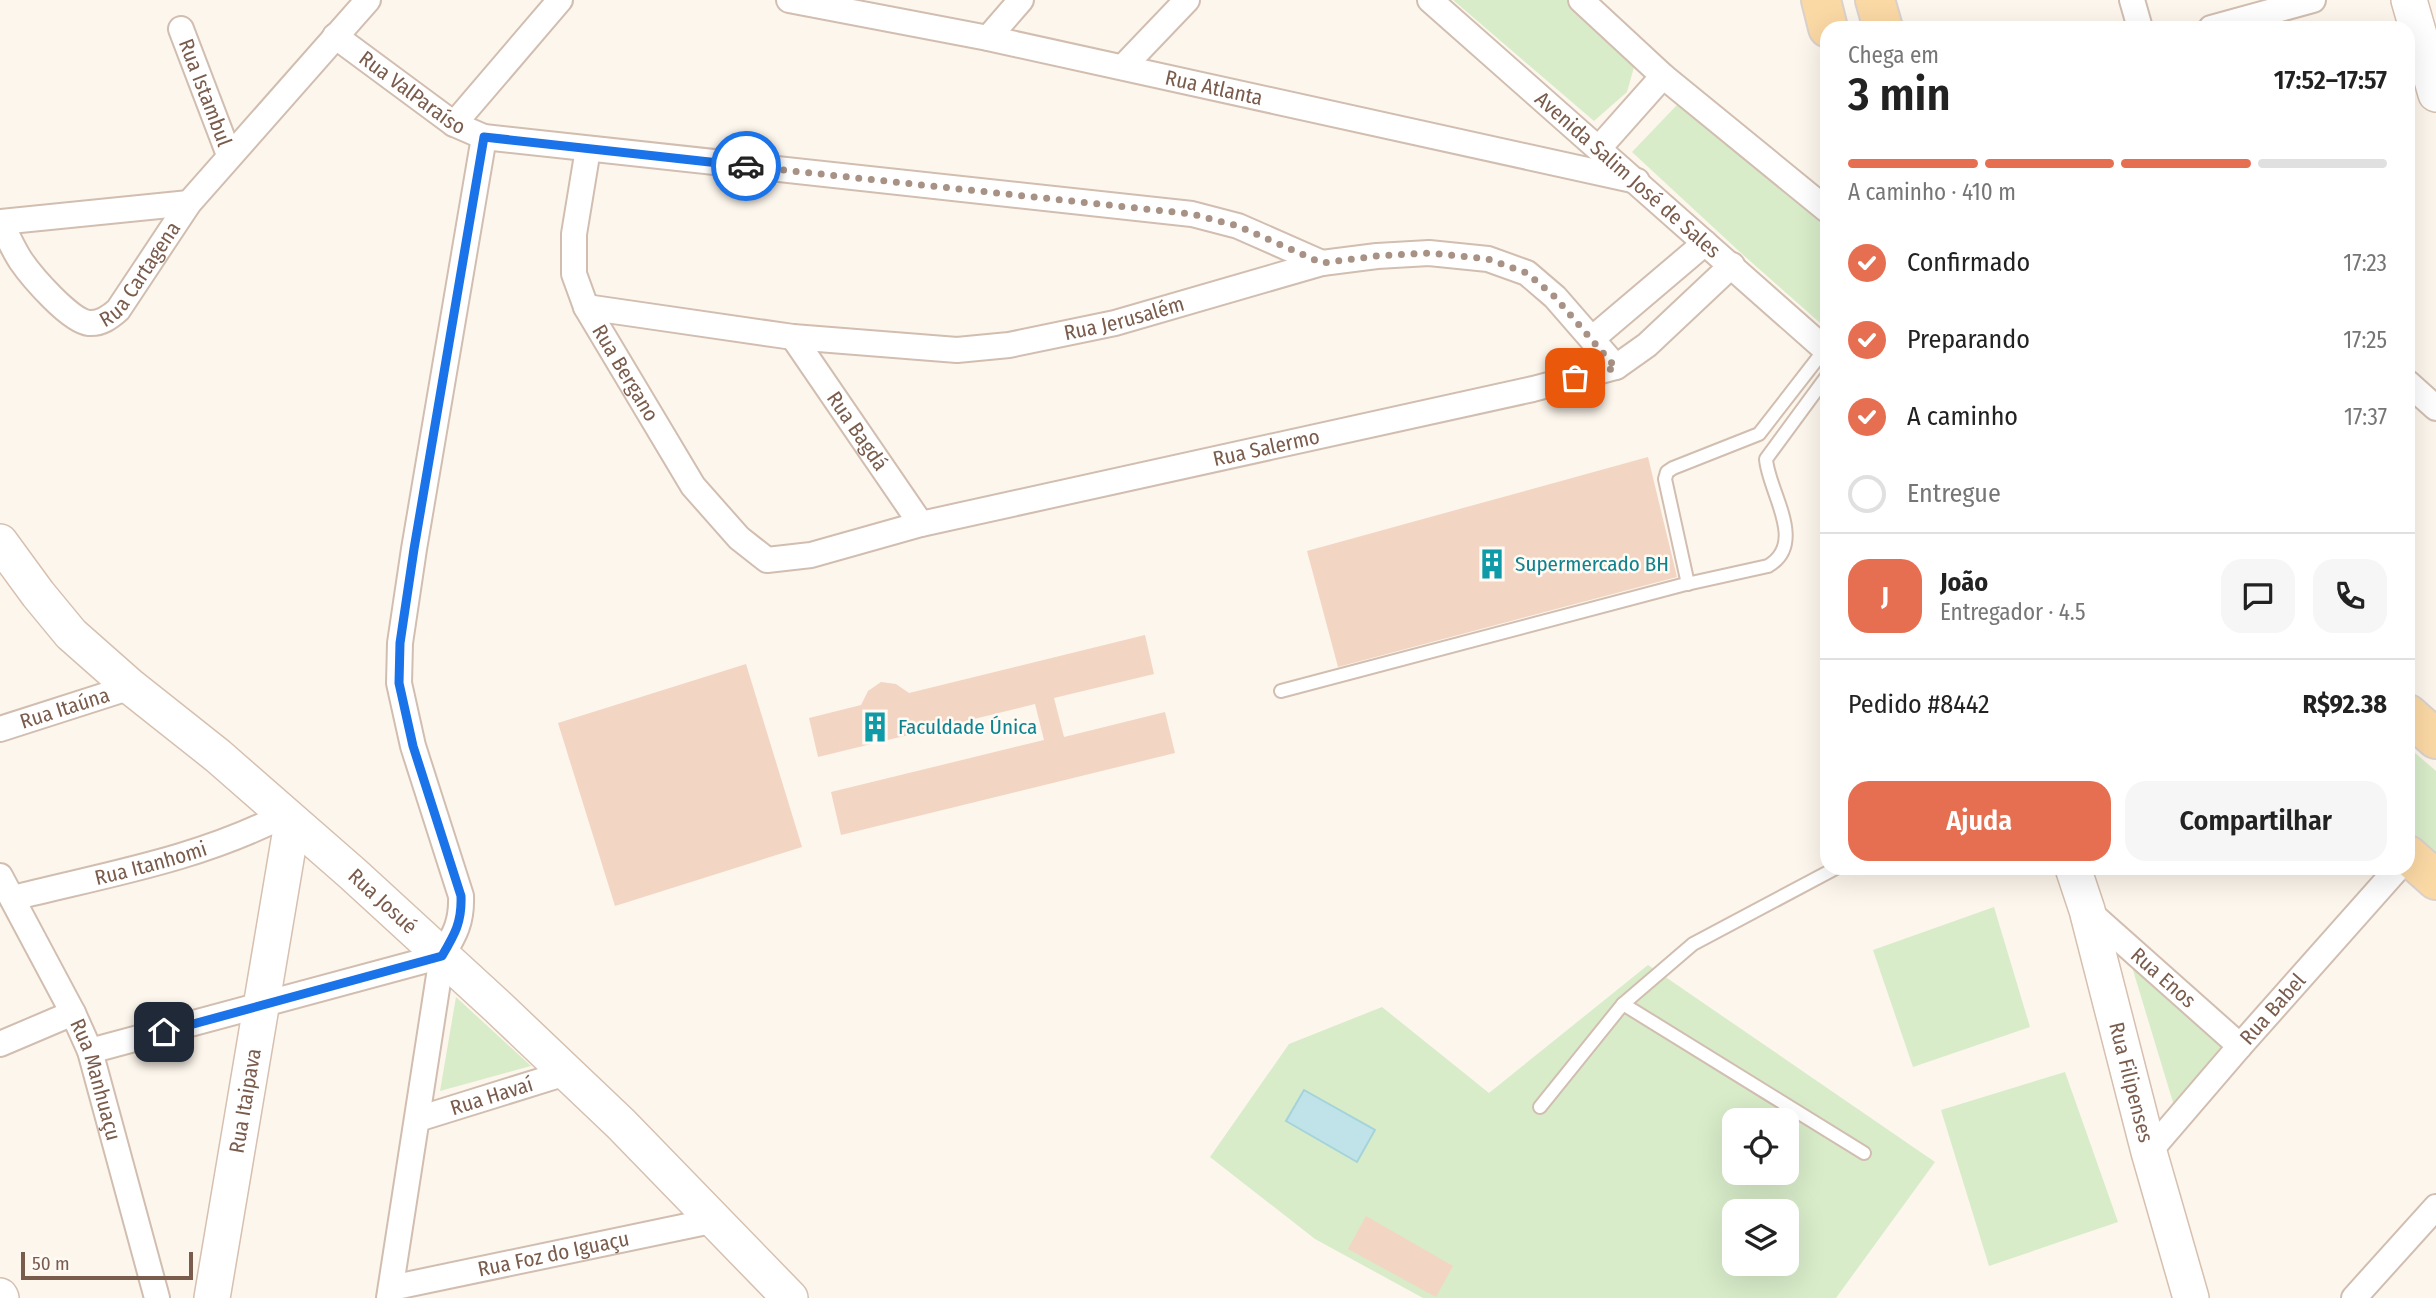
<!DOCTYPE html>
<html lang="pt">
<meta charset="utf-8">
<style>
:root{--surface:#fff;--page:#f6f6f6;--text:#222;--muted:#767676;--line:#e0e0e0;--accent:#e76f51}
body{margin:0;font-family:"Fira Sans Condensed",sans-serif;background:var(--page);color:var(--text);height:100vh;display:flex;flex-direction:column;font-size:26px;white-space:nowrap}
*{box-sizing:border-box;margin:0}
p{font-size:23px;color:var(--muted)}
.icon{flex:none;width:38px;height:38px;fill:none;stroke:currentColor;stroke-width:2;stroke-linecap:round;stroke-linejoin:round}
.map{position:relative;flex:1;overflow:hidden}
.details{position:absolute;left:1820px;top:21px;width:595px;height:854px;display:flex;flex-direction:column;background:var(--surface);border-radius:21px;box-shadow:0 7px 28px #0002}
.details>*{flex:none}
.buttons{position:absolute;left:1722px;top:1108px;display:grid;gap:14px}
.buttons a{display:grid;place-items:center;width:77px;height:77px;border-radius:14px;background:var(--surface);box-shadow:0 7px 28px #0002;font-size:35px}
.scale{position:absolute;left:21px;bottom:18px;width:172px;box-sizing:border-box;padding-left:7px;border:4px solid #7a5c4d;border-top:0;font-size:19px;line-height:24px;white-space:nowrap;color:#7a5c4d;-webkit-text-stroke:5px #fffaf3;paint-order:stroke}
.pin{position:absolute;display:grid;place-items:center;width:60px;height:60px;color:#fff;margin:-30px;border-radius:14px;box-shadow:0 4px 10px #0006}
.courier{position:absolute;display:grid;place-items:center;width:70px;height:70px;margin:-35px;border:5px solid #1a73e8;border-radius:50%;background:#fff;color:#222;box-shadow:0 2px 9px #0007}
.head em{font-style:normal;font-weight:600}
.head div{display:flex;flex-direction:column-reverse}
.head{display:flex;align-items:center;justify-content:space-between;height:119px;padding:0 28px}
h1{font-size:46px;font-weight:600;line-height:52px}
.bar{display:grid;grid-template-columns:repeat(4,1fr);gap:10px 7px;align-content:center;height:84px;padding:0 28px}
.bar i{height:9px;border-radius:5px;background:var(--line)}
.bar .on{background:var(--accent)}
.bar p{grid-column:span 4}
.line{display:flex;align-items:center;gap:18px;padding:0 28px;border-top:2px solid var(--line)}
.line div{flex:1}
.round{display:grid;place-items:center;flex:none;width:74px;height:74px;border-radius:21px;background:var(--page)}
ol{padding:0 28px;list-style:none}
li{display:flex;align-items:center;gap:21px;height:77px}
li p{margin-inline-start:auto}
li .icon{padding:7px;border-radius:50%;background:var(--accent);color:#fff;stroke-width:4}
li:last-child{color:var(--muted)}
li i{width:38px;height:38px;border:4px solid var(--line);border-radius:50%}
.primary-button{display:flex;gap:14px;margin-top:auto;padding:14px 28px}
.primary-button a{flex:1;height:80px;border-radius:21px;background:var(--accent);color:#fff;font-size:28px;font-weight:600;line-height:80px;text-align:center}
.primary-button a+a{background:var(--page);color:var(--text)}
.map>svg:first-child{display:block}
.green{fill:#d8ecc9;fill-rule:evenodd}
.water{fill:#bfe3e8;stroke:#a5d3da;stroke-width:2}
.building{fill:#f3d5c3}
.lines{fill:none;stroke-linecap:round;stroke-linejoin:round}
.lane-casing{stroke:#d1beb0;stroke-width:16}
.street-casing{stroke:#d1beb0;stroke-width:28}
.secondary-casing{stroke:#d6c0b0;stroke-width:38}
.primary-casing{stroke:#dad1cd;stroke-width:42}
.lane{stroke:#fff;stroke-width:12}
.street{stroke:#fff;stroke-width:24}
.secondary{stroke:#fff;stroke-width:35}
.primary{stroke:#fbd9a5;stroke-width:38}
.done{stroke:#a89285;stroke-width:7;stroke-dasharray:0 12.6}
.route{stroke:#1a73e8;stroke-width:9}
.labels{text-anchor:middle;stroke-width:5;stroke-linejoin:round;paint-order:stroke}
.street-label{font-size:21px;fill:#7a5c4d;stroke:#fffaf3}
.culture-label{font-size:21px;fill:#0d838f;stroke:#fffaf3;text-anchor:start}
</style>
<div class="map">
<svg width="2436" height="1298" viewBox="0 0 2436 1298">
<rect width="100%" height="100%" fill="#fdf6ec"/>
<g class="green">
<polygon points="1453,0 1571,0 1619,44 1634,67 1627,92 1594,121"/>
<polygon points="1677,105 1827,223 1827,329 1741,253 1632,152"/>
<polygon points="2408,747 2436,771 2436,855 2408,831"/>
<polygon points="1994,907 2030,1027 1913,1067 1873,950"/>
<polygon points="2126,947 2243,1059 2182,1132"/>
<path d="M1648,965l287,197 -99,136h-413l-108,-59 -105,-82 79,-113 93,-37 107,86zM1734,1120h53v52h-53zM1734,1211h53v53h-53z"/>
<polygon points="456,997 531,1066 440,1091"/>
<polygon points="2065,1072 2118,1222 1989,1266 1941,1110"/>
</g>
<polygon class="water" points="1304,1090 1375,1130 1357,1162 1286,1121"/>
<g class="building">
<polygon points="1648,457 1677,577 1338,667 1307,551"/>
<polygon points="1145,635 1154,674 1054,698 1064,737 1165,712 1175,753 841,835 831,792 1044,740 1035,704 818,757 809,718 861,705 868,691 881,682 896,684 909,693"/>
<polygon points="746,664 802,847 615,906 558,723"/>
<polygon points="1366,1216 1453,1266 1436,1297 1348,1249"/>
</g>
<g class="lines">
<g class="lane-casing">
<g id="lane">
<polyline points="1688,584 1665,479 1667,472 1673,468 1759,434 1825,349"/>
<path d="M1281,691l401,-106 86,-19c40,-23 0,-75 -2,-107l61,-83"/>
<polyline points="1623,1004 1864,1153"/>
<polyline points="1540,1107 1623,1004 1693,944 1836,868"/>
</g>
</g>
<g class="street-casing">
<g id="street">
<path id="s1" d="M789,0l199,38 649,143"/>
<path id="s2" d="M1430,0l397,351"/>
<polyline points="1581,0 1663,76 1827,210"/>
<polyline points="2132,0 2140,28"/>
<polyline points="2211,28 2313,0"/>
<path id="s3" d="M181,29l48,126"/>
<path id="s4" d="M335,36l119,88 30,13 708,77 46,12 84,37"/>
<polyline points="988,38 1021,0"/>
<polyline points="1123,67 1187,0"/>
<polyline points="454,124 560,0"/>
<polyline points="1599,148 1663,76"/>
<path id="s5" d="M588,149l-14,85v40l12,33 107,179 46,52 28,22 44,-5 110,-31 612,-135 83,-22 31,-22 85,-80"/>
<path id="s6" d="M0,222c7,12 13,27 21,39 11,16 49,60 68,62 12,1 21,-6 29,-13l71,-107 179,-203"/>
<polyline points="0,222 189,203"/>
<path id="s7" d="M586,307l207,30 164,13 52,-5 106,-22 207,-60 55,-7 52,-3 59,6 39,14 28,24 61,70"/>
<path id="s8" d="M793,337l128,187"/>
<polyline points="1593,338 1705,243"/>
<polyline points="2408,383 2436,408"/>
<path id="s9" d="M0,729l131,-42"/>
<path id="s10" d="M0,876l73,137 17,38 67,247"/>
<path id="s11" d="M13,898c91,-23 187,-39 271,-83"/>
<path id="s12" d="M2087,910l153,136"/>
<polyline points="0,1044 73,1013"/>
<polyline points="90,1051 442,956"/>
<path id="s13" d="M418,1119l148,-46"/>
<path id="s14" d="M2149,1152l91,-106 158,-178"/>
<path id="s15" d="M391,1288l325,-68"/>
<path d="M389,1298l53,-342c13,-22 20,-34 19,-60l-48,-150 -14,-63 1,-40 14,-94 70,-412"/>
<polyline points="2354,1298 2436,1207"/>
</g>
</g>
<g class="secondary-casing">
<g id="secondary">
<polyline points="2409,0 2436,94"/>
<path id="s16" d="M0,542l38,52 33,40 60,53 87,69 135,118 145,133 123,117 169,174"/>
<path id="s17" d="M2073,868l14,42 62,242 42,146"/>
<polyline points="0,1296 1,1298"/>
<path id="s18" d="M212,1298l80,-475"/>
</g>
</g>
<g class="primary-casing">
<g id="primary">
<polyline points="1821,0 1828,28"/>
<polyline points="1875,0 1883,28"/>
<polyline points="2408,714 2436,739"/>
<polyline points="2408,855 2436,880"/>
</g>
</g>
<use href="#lane" class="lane"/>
<use href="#street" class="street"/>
<use href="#secondary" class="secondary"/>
<use href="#primary" class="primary"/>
</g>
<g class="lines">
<polyline class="done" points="746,166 1192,214 1238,226 1322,263 1377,256 1429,253 1488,259 1527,273 1555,297 1616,368 1575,378"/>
<path class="route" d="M164,1032l278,-76c13,-22 20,-34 19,-60l-48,-150 -14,-63 1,-40 14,-94 70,-412 262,29"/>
</g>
<defs>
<g id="building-bare" transform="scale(2.415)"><path d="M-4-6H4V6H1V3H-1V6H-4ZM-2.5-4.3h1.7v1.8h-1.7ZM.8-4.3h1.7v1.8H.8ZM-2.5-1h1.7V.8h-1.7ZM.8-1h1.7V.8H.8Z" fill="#0f9aa8" stroke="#fffaf3" stroke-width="2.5" paint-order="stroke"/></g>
</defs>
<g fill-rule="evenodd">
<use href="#building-bare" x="1492" y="564"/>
<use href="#building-bare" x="875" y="727"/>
</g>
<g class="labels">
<g class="street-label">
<text dy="7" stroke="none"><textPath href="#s1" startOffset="434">Rua Atlanta</textPath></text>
<text dy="7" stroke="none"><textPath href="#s4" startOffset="96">Rua ValParaíso</textPath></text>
<text dy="7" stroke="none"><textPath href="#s3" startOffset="68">Rua Istambul</textPath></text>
<text dy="7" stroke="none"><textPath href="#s2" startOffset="264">Avenida Salim José de Sales</textPath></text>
<text dy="7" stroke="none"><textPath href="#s6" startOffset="212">Rua Cartagena</textPath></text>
<text dy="7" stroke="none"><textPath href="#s7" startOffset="544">Rua Jerusalém</textPath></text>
<text dy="7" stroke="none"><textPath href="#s5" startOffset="238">Rua Bergano</textPath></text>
<text dy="7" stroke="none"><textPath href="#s8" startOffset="114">Rua Bagdá</textPath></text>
<text dy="7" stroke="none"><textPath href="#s5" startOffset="987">Rua Salermo</textPath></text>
<text dy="7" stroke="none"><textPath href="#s9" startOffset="68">Rua Itaúna</textPath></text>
<text dy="7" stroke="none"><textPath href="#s11" startOffset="142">Rua Itanhomi</textPath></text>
<text dy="7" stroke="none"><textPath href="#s16" startOffset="527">Rua Josué</textPath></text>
<text dy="7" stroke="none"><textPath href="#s12" startOffset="102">Rua Enos</textPath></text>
<text dy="7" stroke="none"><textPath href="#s14" startOffset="189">Rua Babel</textPath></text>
<text dy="7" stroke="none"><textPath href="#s10" startOffset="226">Rua Manhuaçu</textPath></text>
<text dy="7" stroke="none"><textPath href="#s17" startOffset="222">Rua Filipenses</textPath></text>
<text dy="7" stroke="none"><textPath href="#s13" startOffset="77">Rua Havaí</textPath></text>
<text dy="7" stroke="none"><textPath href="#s18" startOffset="200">Rua Itaipava</textPath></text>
<text dy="7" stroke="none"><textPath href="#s15" startOffset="166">Rua Foz do Iguaçu</textPath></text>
</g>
<g class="culture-label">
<text x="1515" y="571">Supermercado BH</text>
<text x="898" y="734">Faculdade Única</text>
</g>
</g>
</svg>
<div class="buttons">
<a><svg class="icon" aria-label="locate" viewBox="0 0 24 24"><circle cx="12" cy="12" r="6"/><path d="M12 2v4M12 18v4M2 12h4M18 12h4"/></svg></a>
<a><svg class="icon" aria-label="layers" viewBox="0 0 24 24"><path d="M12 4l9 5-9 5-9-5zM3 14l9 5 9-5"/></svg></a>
</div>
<div class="scale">50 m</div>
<div class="pin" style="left:1575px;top:378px;background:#ea580c"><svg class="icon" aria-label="bag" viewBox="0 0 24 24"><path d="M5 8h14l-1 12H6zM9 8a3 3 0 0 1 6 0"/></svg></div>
<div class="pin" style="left:164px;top:1032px;background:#1f2937"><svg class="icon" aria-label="home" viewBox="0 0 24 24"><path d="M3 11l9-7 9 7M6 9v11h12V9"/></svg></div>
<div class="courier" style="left:746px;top:166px"><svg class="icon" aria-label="car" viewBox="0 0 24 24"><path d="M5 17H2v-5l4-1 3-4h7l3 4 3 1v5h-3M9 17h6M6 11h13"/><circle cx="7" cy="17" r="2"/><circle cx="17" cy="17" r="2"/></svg></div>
<section class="details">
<div class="head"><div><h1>3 min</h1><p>Chega em</p></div><em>17:52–17:57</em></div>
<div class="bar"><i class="on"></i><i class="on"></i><i class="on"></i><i></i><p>A caminho · 410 m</p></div>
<ol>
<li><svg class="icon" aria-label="check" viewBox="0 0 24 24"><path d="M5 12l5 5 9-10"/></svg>Confirmado<p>17:23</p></li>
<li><svg class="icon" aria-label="check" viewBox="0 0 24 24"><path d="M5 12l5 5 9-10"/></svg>Preparando<p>17:25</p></li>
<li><svg class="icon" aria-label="check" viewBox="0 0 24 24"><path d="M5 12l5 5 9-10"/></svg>A caminho<p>17:37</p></li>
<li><i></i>Entregue</li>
</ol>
<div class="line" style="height:126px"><b class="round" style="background:var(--accent);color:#fff">J</b><div><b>João</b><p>Entregador · 4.5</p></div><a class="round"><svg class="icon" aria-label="chat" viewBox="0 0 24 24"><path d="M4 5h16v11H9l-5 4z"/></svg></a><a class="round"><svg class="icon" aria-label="phone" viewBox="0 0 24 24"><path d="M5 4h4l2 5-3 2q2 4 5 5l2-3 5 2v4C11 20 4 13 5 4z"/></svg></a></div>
<div class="line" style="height:91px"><div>Pedido #8442</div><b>R$92.38</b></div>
<div class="primary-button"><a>Ajuda</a><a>Compartilhar</a></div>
</section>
</div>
